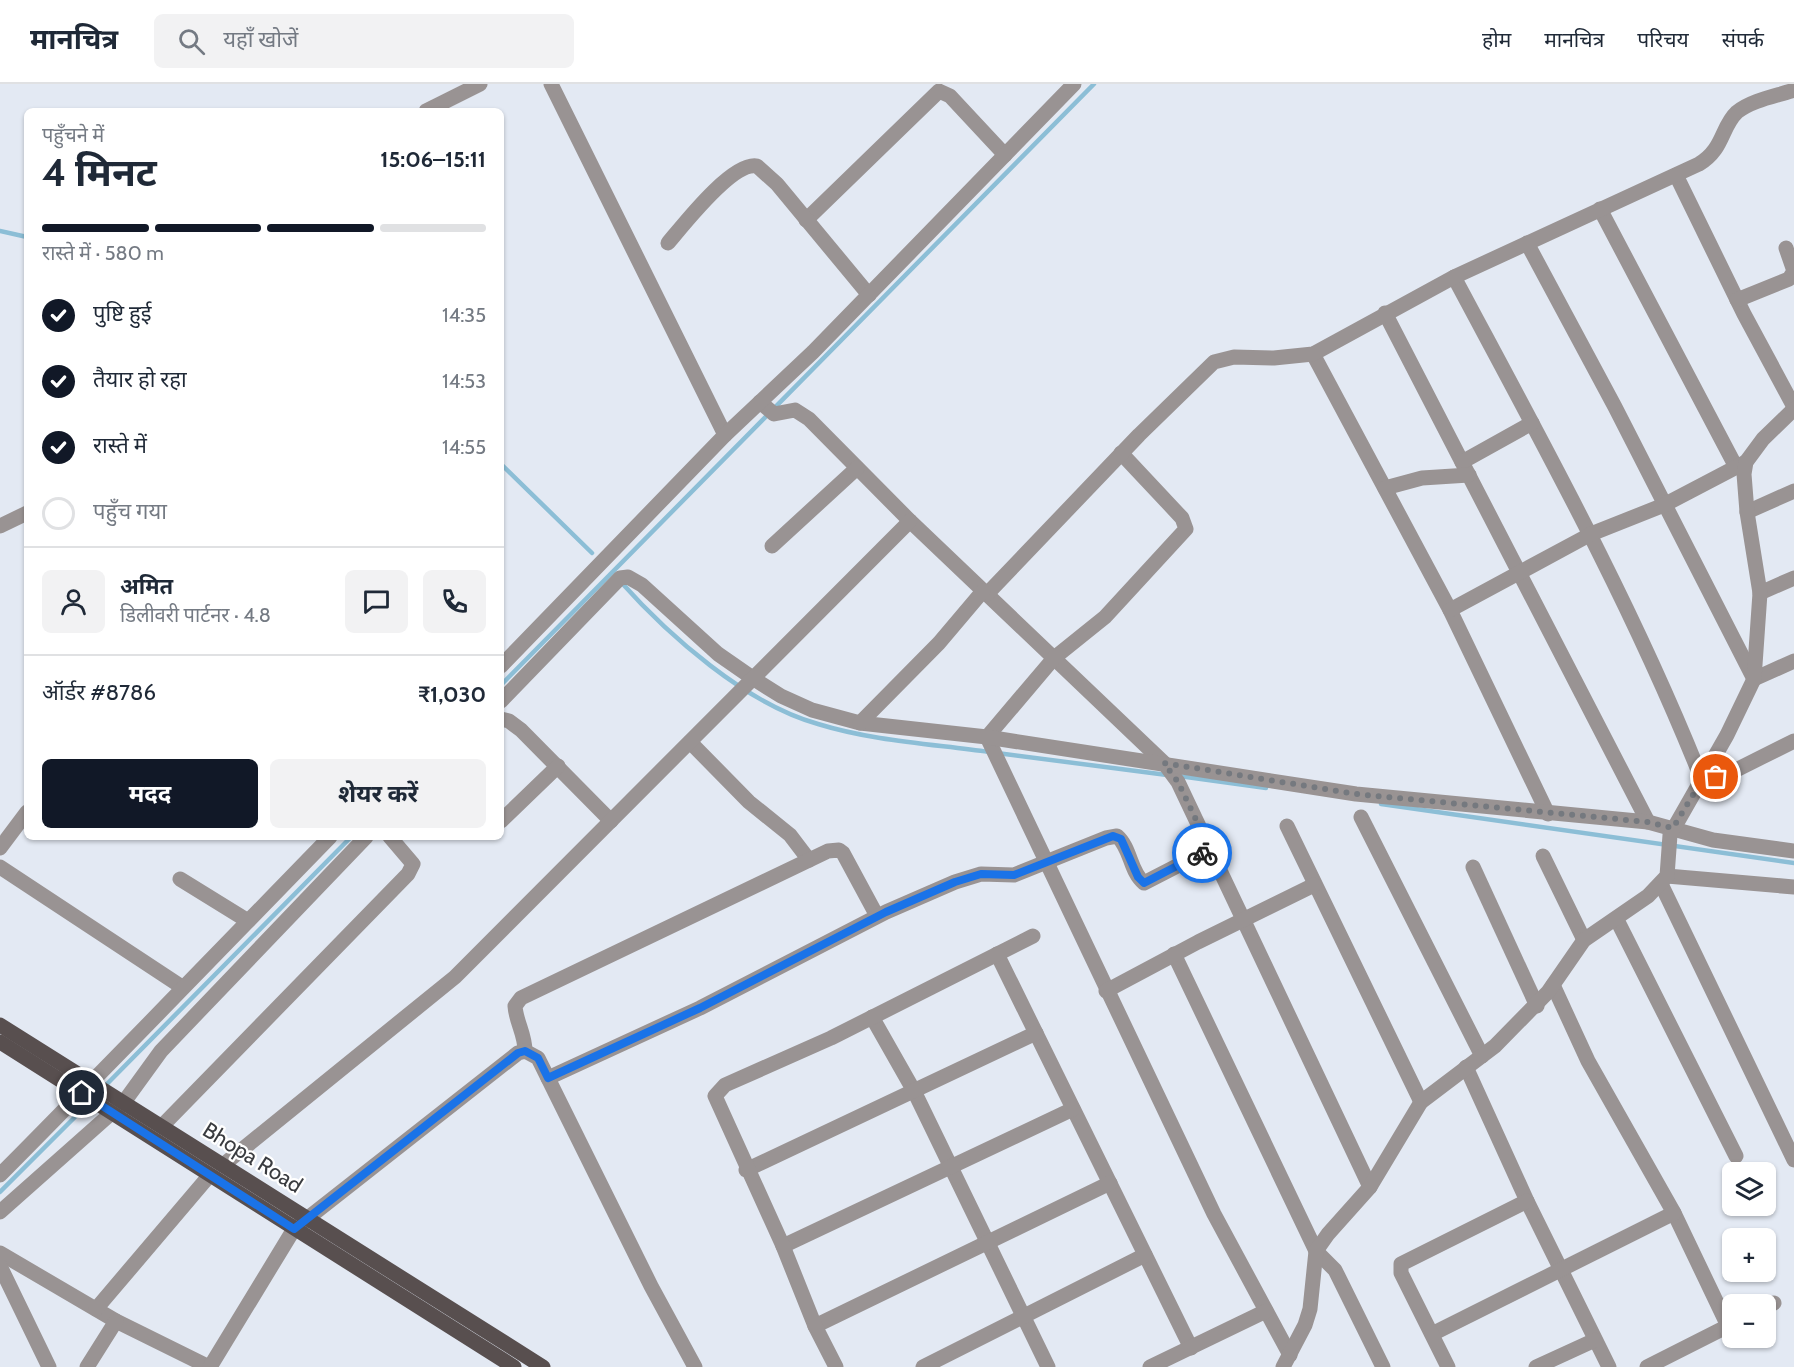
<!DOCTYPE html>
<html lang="hi">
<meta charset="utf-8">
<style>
:root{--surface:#fff;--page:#f2f2f3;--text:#1f2937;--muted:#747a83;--line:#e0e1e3;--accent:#111827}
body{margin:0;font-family:Cabin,"Noto Sans Devanagari",sans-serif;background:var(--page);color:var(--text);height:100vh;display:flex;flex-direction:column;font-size:22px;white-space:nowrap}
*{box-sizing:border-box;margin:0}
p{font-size:20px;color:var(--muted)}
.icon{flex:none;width:33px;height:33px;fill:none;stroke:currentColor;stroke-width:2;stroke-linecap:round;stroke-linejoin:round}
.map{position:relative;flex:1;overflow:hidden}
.side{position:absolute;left:24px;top:24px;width:480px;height:732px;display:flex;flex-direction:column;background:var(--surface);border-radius:9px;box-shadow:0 2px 4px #0004}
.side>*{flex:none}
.buttons{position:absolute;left:1722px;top:1078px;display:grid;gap:12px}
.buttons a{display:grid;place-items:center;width:54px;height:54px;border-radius:9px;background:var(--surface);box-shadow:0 2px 4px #0004;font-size:30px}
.pin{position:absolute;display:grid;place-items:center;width:51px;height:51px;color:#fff;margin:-26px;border:3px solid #fff;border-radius:50%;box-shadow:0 2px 6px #0007}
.courier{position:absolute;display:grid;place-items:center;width:60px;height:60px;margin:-30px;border:4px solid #1a73e8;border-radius:50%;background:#fff;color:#222;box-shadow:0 2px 8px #0007}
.head em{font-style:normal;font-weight:700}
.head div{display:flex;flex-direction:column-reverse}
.head{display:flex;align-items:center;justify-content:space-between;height:102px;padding:0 18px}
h1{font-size:39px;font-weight:700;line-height:45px}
.bar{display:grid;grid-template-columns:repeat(4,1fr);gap:9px 6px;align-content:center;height:72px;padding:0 18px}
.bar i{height:8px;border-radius:4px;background:var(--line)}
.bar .active{background:var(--accent)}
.bar p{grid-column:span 4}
.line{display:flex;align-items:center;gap:15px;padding:0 18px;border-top:2px solid var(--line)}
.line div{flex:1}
.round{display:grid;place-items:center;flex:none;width:63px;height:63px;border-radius:9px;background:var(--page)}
ol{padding:0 18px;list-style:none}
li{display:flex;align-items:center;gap:18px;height:66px}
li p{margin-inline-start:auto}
li .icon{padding:6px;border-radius:50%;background:var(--accent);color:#fff;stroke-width:4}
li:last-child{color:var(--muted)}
li i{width:33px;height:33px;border:3px solid var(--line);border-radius:50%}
.button{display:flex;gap:12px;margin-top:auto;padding:12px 18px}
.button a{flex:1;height:69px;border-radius:9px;background:var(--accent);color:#fff;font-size:24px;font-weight:700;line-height:69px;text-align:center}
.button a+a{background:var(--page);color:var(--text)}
header{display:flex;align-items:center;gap:36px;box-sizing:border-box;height:84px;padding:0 30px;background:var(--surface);border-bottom:2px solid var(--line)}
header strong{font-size:28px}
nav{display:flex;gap:33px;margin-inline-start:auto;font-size:21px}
.search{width:420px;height:54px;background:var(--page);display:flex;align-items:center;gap:15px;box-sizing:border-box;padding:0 21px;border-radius:9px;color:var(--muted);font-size:22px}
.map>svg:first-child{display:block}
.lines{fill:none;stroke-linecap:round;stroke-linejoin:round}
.stream{stroke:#8cbed6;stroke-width:4.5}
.minor{stroke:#999393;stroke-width:15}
.major{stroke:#584f4f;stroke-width:15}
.done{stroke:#75797f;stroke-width:6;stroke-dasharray:0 10.8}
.route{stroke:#1a73e8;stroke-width:8}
.labels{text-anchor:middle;stroke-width:4.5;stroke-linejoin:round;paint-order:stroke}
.street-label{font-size:22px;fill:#3a3c40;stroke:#fff}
</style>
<header>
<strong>मानचित्र</strong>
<div class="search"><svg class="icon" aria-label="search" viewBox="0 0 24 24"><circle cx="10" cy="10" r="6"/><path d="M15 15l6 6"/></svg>यहाँ खोजें</div>
<nav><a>होम</a><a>मानचित्र</a><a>परिचय</a><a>संपर्क</a></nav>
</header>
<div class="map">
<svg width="1794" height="1283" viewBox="0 0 1794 1283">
<rect width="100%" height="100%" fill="#e3e9f3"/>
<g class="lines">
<g class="stream">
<polyline points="0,147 27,153"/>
<polyline points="501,380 592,469"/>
<path d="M620,497c49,55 126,123 198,143 55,17 114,20 171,28"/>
<polyline points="501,601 1094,0"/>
<polyline points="997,669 1167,691"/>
<polyline points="1179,692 1266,704"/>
<polyline points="1381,720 1794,779"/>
<polyline points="104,1003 351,753"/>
<polyline points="0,1108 90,1018"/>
</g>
<g class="minor">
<polyline points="551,0 725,351"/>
<polyline points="426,27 480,0"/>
<polyline points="1676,91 1744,230 1794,323"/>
<polyline points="1600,125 1736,383"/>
<polyline points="806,136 939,7 950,12 1005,71"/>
<path d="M668,159c16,-19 65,-82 89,-77l20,18 92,111"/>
<polyline points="1527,159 1615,323 1754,595 1794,577"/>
<path d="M1454,193c88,165 179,329 248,503l28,-7 64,-32"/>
<polyline points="1737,216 1789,195 1794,187 1786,164"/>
<polyline points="1385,229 1648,738"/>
<polyline points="1313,270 1450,526 1548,730"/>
<polyline points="760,318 774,330 795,326 809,335 910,437 1164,679 1178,698 1370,1103"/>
<polyline points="1121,369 1182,434 1186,445 1105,533 1054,574 987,653 1214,1130 1290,1271"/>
<polyline points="1462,378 1532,339"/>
<polyline points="1385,404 1422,394 1469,391"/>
<polyline points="1747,428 1794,407"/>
<polyline points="0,442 27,429"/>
<polyline points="772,462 857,384"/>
<polyline points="1760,509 1794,494"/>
<path d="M987,510l152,-159 75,-73 20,-5 40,1 39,-4 141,-77 245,-113c25,-15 22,-37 38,-52 15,-12 39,-16 57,-22"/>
<polyline points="1450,526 1591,450 1664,421 1746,378"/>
<polyline points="501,582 725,351 813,268 1074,0"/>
<polyline points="501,617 620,494 628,493 642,501 718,570 754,595 781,612 812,626 860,639 987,653 1356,710 1648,738 1713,756 1794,767"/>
<polyline points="501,635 509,637 521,646 611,737"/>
<polyline points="860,639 939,559 983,507"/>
<polyline points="690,658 749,718 790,751 809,776"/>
<polyline points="1361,733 1482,972"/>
<polyline points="501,737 558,682"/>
<polyline points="1287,742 1421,1018"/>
<polyline points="0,764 27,728"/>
<polyline points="1543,772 1584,856"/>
<polyline points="0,783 182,903"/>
<polyline points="1473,783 1537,922"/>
<polyline points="1667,792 1794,803"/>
<polyline points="180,795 248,837"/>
<polyline points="1661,800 1794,1076"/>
<polyline points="1617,836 1736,1072"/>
<polyline points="997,870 1191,1264"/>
<polyline points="1174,870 1316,1167 1335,1186 1383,1283"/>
<polyline points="1553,901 1588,977 1674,1129 1728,1242"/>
<polyline points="1106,907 1198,858 1314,801"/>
<polyline points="872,933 914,1007 1048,1283"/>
<path d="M525,967c0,-17 -9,-29 -10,-45l6,-8 307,-147 11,-1 4,3 34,63"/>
<polyline points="1466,983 1527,1117 1609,1283"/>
<path d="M548,994l152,-70 186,-96 69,-30 26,-8 33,1 92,-37 11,-2c14,12 13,36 27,47l66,-34"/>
<polyline points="162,1042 408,790 413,780 390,753"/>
<polyline points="223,1081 455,893 910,437"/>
<polyline points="746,1086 1036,949"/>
<path d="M0,1091c111,-112 220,-225 330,-338"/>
<polyline points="0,1128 124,1018 161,967 366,753"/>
<polyline points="783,1162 1073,1025"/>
<polyline points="0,1169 116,1237 209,1283"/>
<polyline points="0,1182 49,1283"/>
<polyline points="1766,1224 1774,1219"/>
<polyline points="96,1225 209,1092"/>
<polyline points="815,1242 1110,1099"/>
<polyline points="1432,1250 1674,1129"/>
<polyline points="87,1283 116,1237"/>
<polyline points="210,1283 294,1145 518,969 525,967 538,974 651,1202 695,1283"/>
<polyline points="836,1283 815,1242 783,1162 715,1012 725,1001 831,954 1033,852"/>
<polyline points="923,1283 1145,1171"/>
<polyline points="1150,1283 1266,1227"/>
<polyline points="1283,1283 1305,1241 1310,1225 1316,1167 1328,1150 1370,1103 1421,1018 1495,962 1548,908 1584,856 1648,812 1667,792 1670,751 1727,651 1754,595 1760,509 1747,428 1744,390 1746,378 1763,355 1794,325"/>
<polyline points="1448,1283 1401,1189 1401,1180 1527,1117"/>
<polyline points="1536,1283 1595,1256"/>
<polyline points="1647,1283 1732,1240"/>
</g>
<g class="major">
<polyline points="0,941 543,1283"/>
<polyline points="0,958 514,1283"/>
</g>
</g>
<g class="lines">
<polyline class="done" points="1202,769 1210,765 1178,698 1164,679 1356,710 1648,738 1673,744 1702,696 1716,693"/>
<polyline class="route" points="82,1009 294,1145 518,969 525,967 538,974 548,994 700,924 886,828 955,798 981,790 1014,791 1113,752 1121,755 1138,793 1144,799 1202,769"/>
</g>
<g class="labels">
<g class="street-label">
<text transform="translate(253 1073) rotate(32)" y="8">Bhopa Road</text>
</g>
</g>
</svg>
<div class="buttons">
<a><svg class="icon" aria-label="layers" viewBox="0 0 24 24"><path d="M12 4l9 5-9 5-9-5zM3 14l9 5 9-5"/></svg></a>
<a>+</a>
<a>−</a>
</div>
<div class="pin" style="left:1716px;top:693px;background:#ea580c"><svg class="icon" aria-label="bag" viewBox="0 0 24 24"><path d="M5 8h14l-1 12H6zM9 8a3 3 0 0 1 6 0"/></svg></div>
<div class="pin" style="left:82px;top:1009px;background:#1f2937"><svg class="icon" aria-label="home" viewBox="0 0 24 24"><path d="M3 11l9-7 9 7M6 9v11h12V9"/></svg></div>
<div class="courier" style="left:1202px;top:769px"><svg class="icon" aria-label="bike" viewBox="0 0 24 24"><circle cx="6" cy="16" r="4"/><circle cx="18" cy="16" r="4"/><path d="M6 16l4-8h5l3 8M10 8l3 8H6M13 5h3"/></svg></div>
<section class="side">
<div class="head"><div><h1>4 मिनट</h1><p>पहुँचने में</p></div><em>15:06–15:11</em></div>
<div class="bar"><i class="active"></i><i class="active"></i><i class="active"></i><i></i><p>रास्ते में · 580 m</p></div>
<ol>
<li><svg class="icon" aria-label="check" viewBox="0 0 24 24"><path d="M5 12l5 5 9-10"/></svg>पुष्टि हुई<p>14:35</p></li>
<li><svg class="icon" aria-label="check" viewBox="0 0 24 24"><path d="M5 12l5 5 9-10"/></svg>तैयार हो रहा<p>14:53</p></li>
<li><svg class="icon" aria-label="check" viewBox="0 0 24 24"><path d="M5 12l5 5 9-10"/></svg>रास्ते में<p>14:55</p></li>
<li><i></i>पहुँच गया</li>
</ol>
<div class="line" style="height:108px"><a class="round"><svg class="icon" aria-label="person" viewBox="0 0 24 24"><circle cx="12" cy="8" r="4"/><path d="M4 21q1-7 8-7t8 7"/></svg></a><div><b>अमित</b><p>डिलीवरी पार्टनर · 4.8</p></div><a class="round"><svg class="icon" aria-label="chat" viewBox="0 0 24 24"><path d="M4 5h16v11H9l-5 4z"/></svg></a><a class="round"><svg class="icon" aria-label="phone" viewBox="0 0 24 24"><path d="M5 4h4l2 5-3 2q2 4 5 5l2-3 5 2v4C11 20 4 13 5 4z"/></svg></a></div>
<div class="line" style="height:78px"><div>ऑर्डर #8786</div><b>₹1,030</b></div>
<div class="button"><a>मदद</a><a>शेयर करें</a></div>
</section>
</div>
